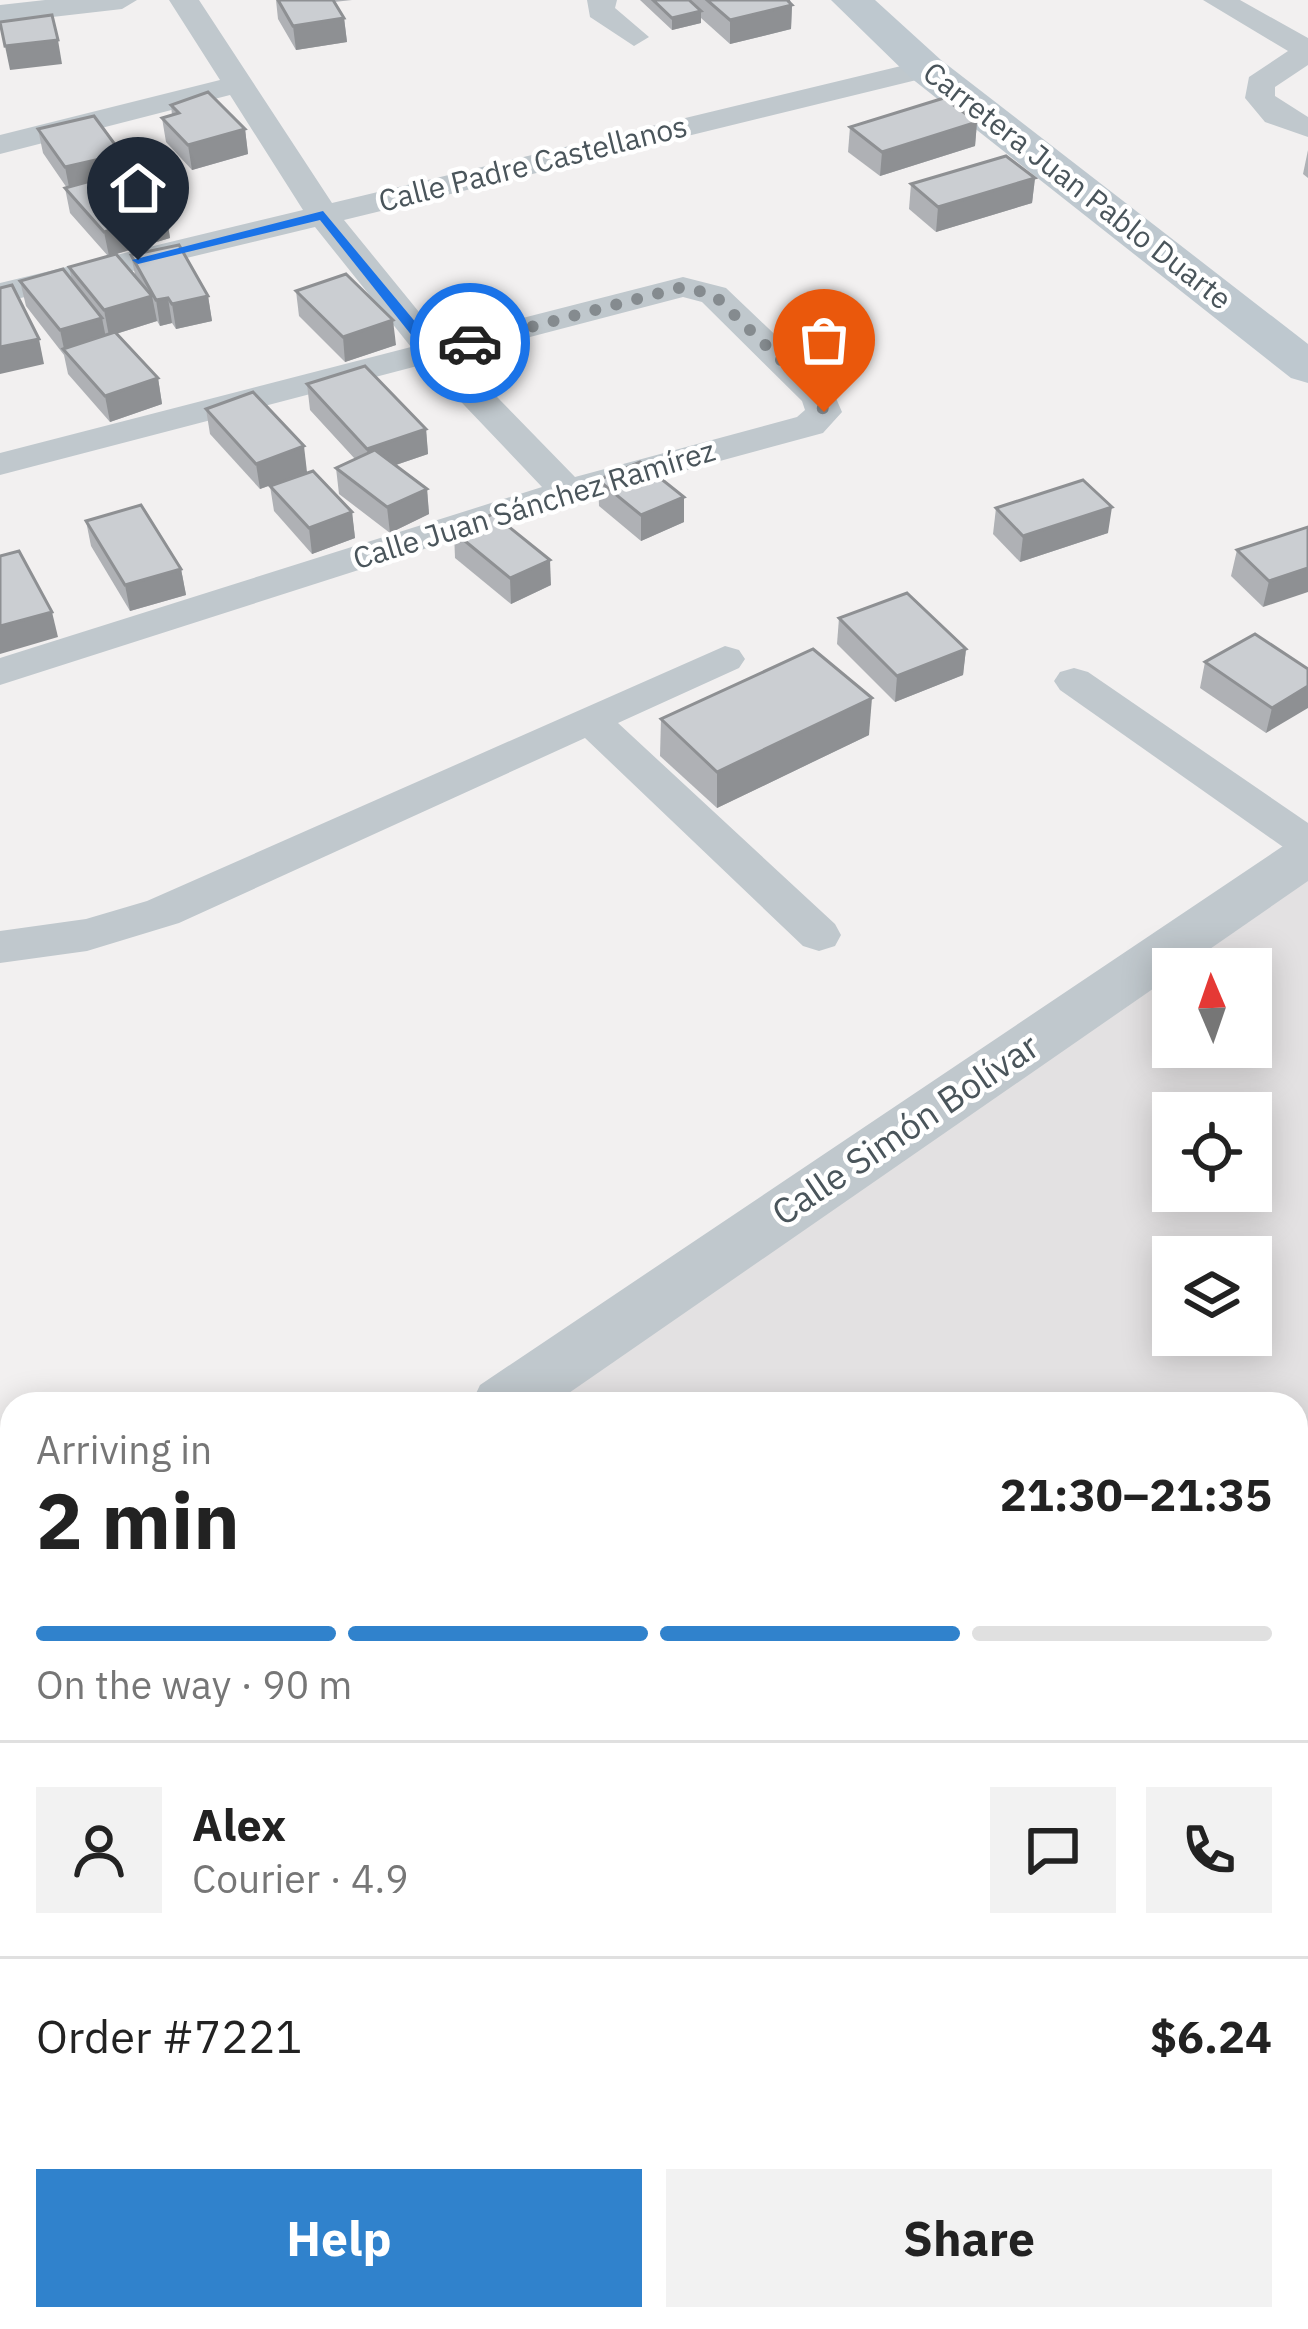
<!DOCTYPE html>
<meta charset="utf-8">
<style>
:root{--surface:#fff;--page:#f2f2f2;--text:#222;--muted:#767676;--line:#e0e0e0;--accent:#3082cc}
body{margin:0;font-family:"IBM Plex Sans",sans-serif;background:var(--page);color:var(--text);height:100vh;display:flex;flex-direction:column;font-size:45px;white-space:nowrap}
*{box-sizing:border-box;margin:0}
p{font-size:39px;color:var(--muted)}
.icon{flex:none;width:66px;height:66px;fill:none;stroke:currentColor;stroke-width:2;stroke-linecap:round;stroke-linejoin:round}
.map{position:relative;flex:1;overflow:hidden}
.drawer{position:absolute;left:0px;top:1392px;width:1308px;height:939px;display:flex;flex-direction:column;background:var(--surface);border-radius:36px 36px 0 0;box-shadow:0 6px 30px #0003}
.drawer>*{flex:none}
.needle{width:78px;rotate:358deg}
.buttons{position:absolute;left:1152px;top:948px;display:grid;gap:24px}
.buttons a{display:grid;place-items:center;width:120px;height:120px;border-radius:0px;background:var(--surface);box-shadow:0 6px 30px #0003;font-size:60px}
.pin{position:absolute;display:grid;place-items:center;width:102px;height:102px;color:#fff;margin:-123px -51px;border-radius:50% 50% 50% 0;rotate:-45deg;box-shadow:0 0 12px #0007}
.pin .icon{rotate:45deg}
.courier{position:absolute;display:grid;place-items:center;width:120px;height:120px;margin:-60px;border:9px solid #1a73e8;border-radius:50%;background:#fff;color:#222;box-shadow:0 3px 15px #0007}
.overview em{font-style:normal;font-weight:700}
.overview div{display:flex;flex-direction:column-reverse}
.overview{display:flex;align-items:center;justify-content:space-between;height:204px;padding:0 36px}
h1{font-size:78px;font-weight:700;line-height:90px}
.bar{display:grid;grid-template-columns:repeat(4,1fr);gap:18px 12px;align-content:center;height:144px;padding:0 36px}
.bar i{height:15px;border-radius:9px;background:var(--line)}
.bar .selected{background:var(--accent)}
.bar p{grid-column:span 4}
.line{display:flex;align-items:center;gap:30px;padding:0 36px;border-top:3px solid var(--line)}
.line div{flex:1}
.round{display:grid;place-items:center;flex:none;width:126px;height:126px;border-radius:0px;background:var(--page)}
.button{display:flex;gap:24px;margin-top:auto;padding:24px 36px}
.button a{flex:1;height:138px;border-radius:0px;background:var(--accent);color:#fff;font-size:48px;font-weight:700;line-height:138px;text-align:center}
.button a+a{background:var(--page);color:var(--text)}
.map>svg:first-child{display:block}
.education{fill:#e3e1e2;fill-rule:evenodd}
.lines{fill:none;stroke-linecap:round;stroke-linejoin:round}
.minor{fill:#c0c8cd;fill-rule:evenodd}
.tertiary{fill:#c0c8cd;fill-rule:evenodd}
.secondary{fill:#bec8cf;fill-rule:evenodd}
.wall{fill:#afb1b5}
.shaded-wall{fill:#8e9093}
.building{fill:#cbced2;stroke:#8e9093;stroke-width:3}
.route{fill:#1a73e8}
.done{stroke:#858b8f;stroke-width:12;stroke-dasharray:0 21.6}
.labels{text-anchor:middle;stroke-width:9;stroke-linejoin:round;paint-order:stroke}
.far-street-label{font-size:30px;fill:#4a555b;stroke:#fff}
.street-label{font-size:36px;fill:#4a555b;stroke:#fff}
</style>
<div class="map">
<svg width="1308" height="2329" viewBox="0 0 1308 2329">
<rect width="100%" height="100%" fill="#f2f0f0"/>
<g class="education">
<path d="M1308,872v1228h-12v-696h-754zM1173,969h78v78h-78zM1173,1113h78v78h-78zM1173,1257h78v78h-78z"/>
<polygon points="12,1772 12,2084 0,2084 0,1780"/>
</g>
<g class="lines">
<g class="minor">
<polygon points="45,0 137,0 122,9 0,23 0,5"/>
<path d="M169,0h30l133,203 594,-143 11,3 4,6 -4,6 -593,145 97,119 242,-62 43,11 106,101 10,23 -19,21 -243,66 -580,186v-27l542,-171 -117,-123 -425,111v-22l411,-106 -96,-120 -315,76v-20l303,-73 -73,-115 -230,59v-19l220,-55zM683,297l19,5 100,99 3,9 -8,7 -222,60 -118,-121z"/>
<polygon points="587,0 617,0 615,8 649,37 634,46 590,17"/>
<polygon points="1203,0 1240,0 1308,38 1308,65 1275,87 1275,96 1308,117 1308,137 1265,122 1245,98 1249,77 1288,51"/>
<polygon points="725,646 739,650 745,659 739,668 618,723 835,924 841,935 835,946 819,951 803,946 585,738 179,923 87,951 0,963 0,931 86,919 147,901"/>
<polygon points="1074,668 1088,672 1308,823 1308,859 1293,854 1060,690 1054,681 1060,672"/>
</g>
<g class="tertiary">
<polygon points="1308,837 1308,881 1181,969 1173,969 1173,975 553,1404 471,1404 480,1385 1289,842"/>
<polygon points="12,1706 12,1775 0,1780 0,1711"/>
</g>
<polygon class="secondary" points="831,0 875,0 941,60 1308,344 1308,383 1291,378 911,78"/>
</g>
<g class="wall">
<polygon points="276,0 352,0 334,2 344,18 347,42 296,50 278,19"/>
<polygon points="640,0 790,0 792,5 791,29 730,44 701,18 701,23 672,30"/>
<polygon points="171,105 245,129 248,154 192,170 166,142 162,118 172,115"/>
<polygon points="977,122 975,146 880,176 848,152 850,127"/>
<polygon points="38,129 125,171 166,213 170,238 117,254 135,275 131,255 208,296 212,321 176,329 172,323 160,326 156,319 157,321 116,334 158,378 162,404 110,422 68,374 64,355 26,306 20,281 72,280 69,267 108,256 70,213 65,188 67,188 43,153"/>
<polygon points="1308,150 1308,178 1303,174"/>
<polygon points="1035,178 1032,203 936,232 909,209 911,184"/>
<polygon points="296,291 396,345 345,362 299,316"/>
<polygon points="307,384 426,429 428,454 396,465 427,489 429,514 390,533 339,494 336,468 355,459 310,410"/>
<polygon points="206,409 307,472 260,489 210,434"/>
<polygon points="598,480 684,522 641,541 599,506"/>
<polygon points="270,486 352,512 355,538 312,554 274,511"/>
<polygon points="996,508 1108,533 1020,562 993,534"/>
<polygon points="86,521 181,569 186,595 130,611 91,546"/>
<polygon points="1308,527 1263,607 1231,576 1237,550"/>
<polygon points="454,532 551,585 511,604 455,558"/>
<polygon points="839,618 966,649 963,675 895,702 837,644"/>
<polygon points="1205,662 1308,669 1266,733 1200,688"/>
<polygon points="661,719 869,735 717,808 660,756"/>
<polygon points="231,2319 344,2319 344,2322 234,2326"/>
</g>
<g class="shaded-wall">
<polygon points="770,0 790,0 790,5 792,5 791,29 730,44 730,20"/>
<polygon points="701,11 701,23 672,30 672,18"/>
<polygon points="344,18 347,42 296,50 293,26"/>
<polygon points="58,40 62,64 10,70 5,46"/>
<polygon points="977,122 975,146 880,176 882,152"/>
<polygon points="245,129 248,154 192,170 188,145"/>
<polygon points="122,154 127,178 70,192 65,167"/>
<polygon points="1035,178 1032,203 936,232 938,207"/>
<polygon points="166,213 170,238 109,256 104,232"/>
<polygon points="152,296 157,321 109,336 104,310"/>
<polygon points="208,296 212,321 176,329 172,304"/>
<polygon points="168,298 172,323 160,326 156,300"/>
<polygon points="102,318 107,343 64,349 60,330"/>
<polygon points="393,320 396,345 345,362 343,337"/>
<polygon points="39,339 44,364 0,374 0,347"/>
<polygon points="158,378 162,404 110,422 105,396"/>
<polygon points="426,429 428,454 369,474 367,449"/>
<polygon points="304,446 307,472 260,489 256,464"/>
<polygon points="427,489 429,514 390,533 387,507"/>
<polygon points="684,497 684,522 641,541 641,515"/>
<polygon points="1112,507 1108,533 1020,562 1023,536"/>
<polygon points="352,512 355,538 312,554 309,528"/>
<polygon points="550,560 551,585 511,604 510,578"/>
<polygon points="1308,568 1308,592 1263,607 1269,581"/>
<polygon points="181,569 186,595 130,611 125,585"/>
<polygon points="52,612 58,637 0,654 0,626"/>
<polygon points="966,649 963,675 895,702 897,676"/>
<polygon points="1308,686 1308,708 1266,733 1272,708"/>
<polygon points="872,698 869,735 717,808 717,772"/>
</g>
<g class="building">
<polygon points="278,0 333,0 344,18 293,26"/>
<polygon points="653,0 689,0 701,11 672,18"/>
<polygon points="707,0 787,0 792,5 730,20"/>
<polygon points="52,15 58,40 5,46 0,22"/>
<polygon points="208,92 245,129 188,145 162,118 179,113 171,105"/>
<polygon points="944,98 977,122 882,152 850,127"/>
<polygon points="94,116 122,154 65,167 38,129"/>
<polygon points="1006,156 1035,178 938,207 911,184"/>
<polygon points="127,171 166,213 104,232 65,188"/>
<polygon points="179,245 208,296 172,304 168,298 156,300 131,255"/>
<polygon points="116,254 152,296 104,310 69,267"/>
<polygon points="63,269 102,318 60,330 20,281"/>
<polygon points="346,274 393,320 343,337 296,291"/>
<polygon points="12,285 39,339 0,347 0,288"/>
<polygon points="115,332 158,378 105,396 63,349"/>
<polygon points="365,366 426,429 367,449 307,384"/>
<polygon points="253,392 304,446 256,464 206,409"/>
<polygon points="375,450 427,489 387,507 336,468"/>
<polygon points="640,462 684,497 641,515 598,480"/>
<polygon points="313,471 352,512 309,528 270,486"/>
<polygon points="1083,480 1112,507 1023,536 996,508"/>
<polygon points="141,505 181,569 125,585 86,521"/>
<polygon points="493,514 550,560 510,578 454,532"/>
<polygon points="1308,527 1308,568 1269,581 1237,550"/>
<polygon points="19,551 52,612 0,626 0,556"/>
<polygon points="907,593 966,649 897,676 839,618"/>
<polygon points="1255,634 1308,669 1308,686 1272,708 1205,662"/>
<polygon points="813,649 872,698 717,772 661,719"/>
<polygon points="797,2319 924,2319 925,2329 797,2329"/>
</g>
<polygon class="route" points="323,211 437,348 470,338 475,346 428,356 320,220 138,264 132,260"/>
<g class="lines">
<polyline class="done" points="470,343 683,287 714,295 819,397 824,412"/>
</g>
<g class="labels">
<g class="far-street-label">
<text transform="translate(533 164) rotate(-14)" y="10">Calle Padre Castellanos</text>
<text transform="translate(1077 186) rotate(38)" y="10">Carretera Juan Pablo Duarte</text>
<text transform="translate(534 505) rotate(-17)" y="10">Calle Juan Sánchez Ramírez</text>
</g>
<g class="street-label">
<text transform="translate(905 1129) rotate(-34)" y="13">Calle Simón Bolívar</text>
</g>
</g>
</svg>
<div class="buttons">
<a><svg class="needle" viewBox="-14 -14 28 28"><path d="M0-13l5 13h-10z" fill="#e53935"/><path d="M0 13l5-13h-10z" fill="#767676"/></svg></a>
<a><svg class="icon" aria-label="locate" viewBox="0 0 24 24"><circle cx="12" cy="12" r="6"/><path d="M12 2v4M12 18v4M2 12h4M18 12h4"/></svg></a>
<a><svg class="icon" aria-label="layers" viewBox="0 0 24 24"><path d="M12 4l9 5-9 5-9-5zM3 14l9 5 9-5"/></svg></a>
</div>
<div class="pin" style="left:824px;top:412px;background:#ea580c"><svg class="icon" aria-label="bag" viewBox="0 0 24 24"><path d="M5 8h14l-1 12H6zM9 8a3 3 0 0 1 6 0"/></svg></div>
<div class="pin" style="left:138px;top:260px;background:#1f2937"><svg class="icon" aria-label="home" viewBox="0 0 24 24"><path d="M3 11l9-7 9 7M6 9v11h12V9"/></svg></div>
<div class="courier" style="left:470px;top:343px"><svg class="icon" aria-label="car" viewBox="0 0 24 24"><path d="M5 17H2v-5l4-1 3-4h7l3 4 3 1v5h-3M9 17h6M6 11h13"/><circle cx="7" cy="17" r="2"/><circle cx="17" cy="17" r="2"/></svg></div>
<section class="drawer">
<div class="overview"><div><h1>2 min</h1><p>Arriving in</p></div><em>21:30–21:35</em></div>
<div class="bar"><i class="selected"></i><i class="selected"></i><i class="selected"></i><i></i><p>On the way · 90 m</p></div>
<div class="line" style="height:216px"><a class="round"><svg class="icon" aria-label="person" viewBox="0 0 24 24"><circle cx="12" cy="8" r="4"/><path d="M4 21q1-7 8-7t8 7"/></svg></a><div><b>Alex</b><p>Courier · 4.9</p></div><a class="round"><svg class="icon" aria-label="chat" viewBox="0 0 24 24"><path d="M4 5h16v11H9l-5 4z"/></svg></a><a class="round"><svg class="icon" aria-label="phone" viewBox="0 0 24 24"><path d="M5 4h4l2 5-3 2q2 4 5 5l2-3 5 2v4C11 20 4 13 5 4z"/></svg></a></div>
<div class="line" style="height:156px"><div>Order #7221</div><b>$6.24</b></div>
<div class="button"><a>Help</a><a>Share</a></div>
</section>
</div>
